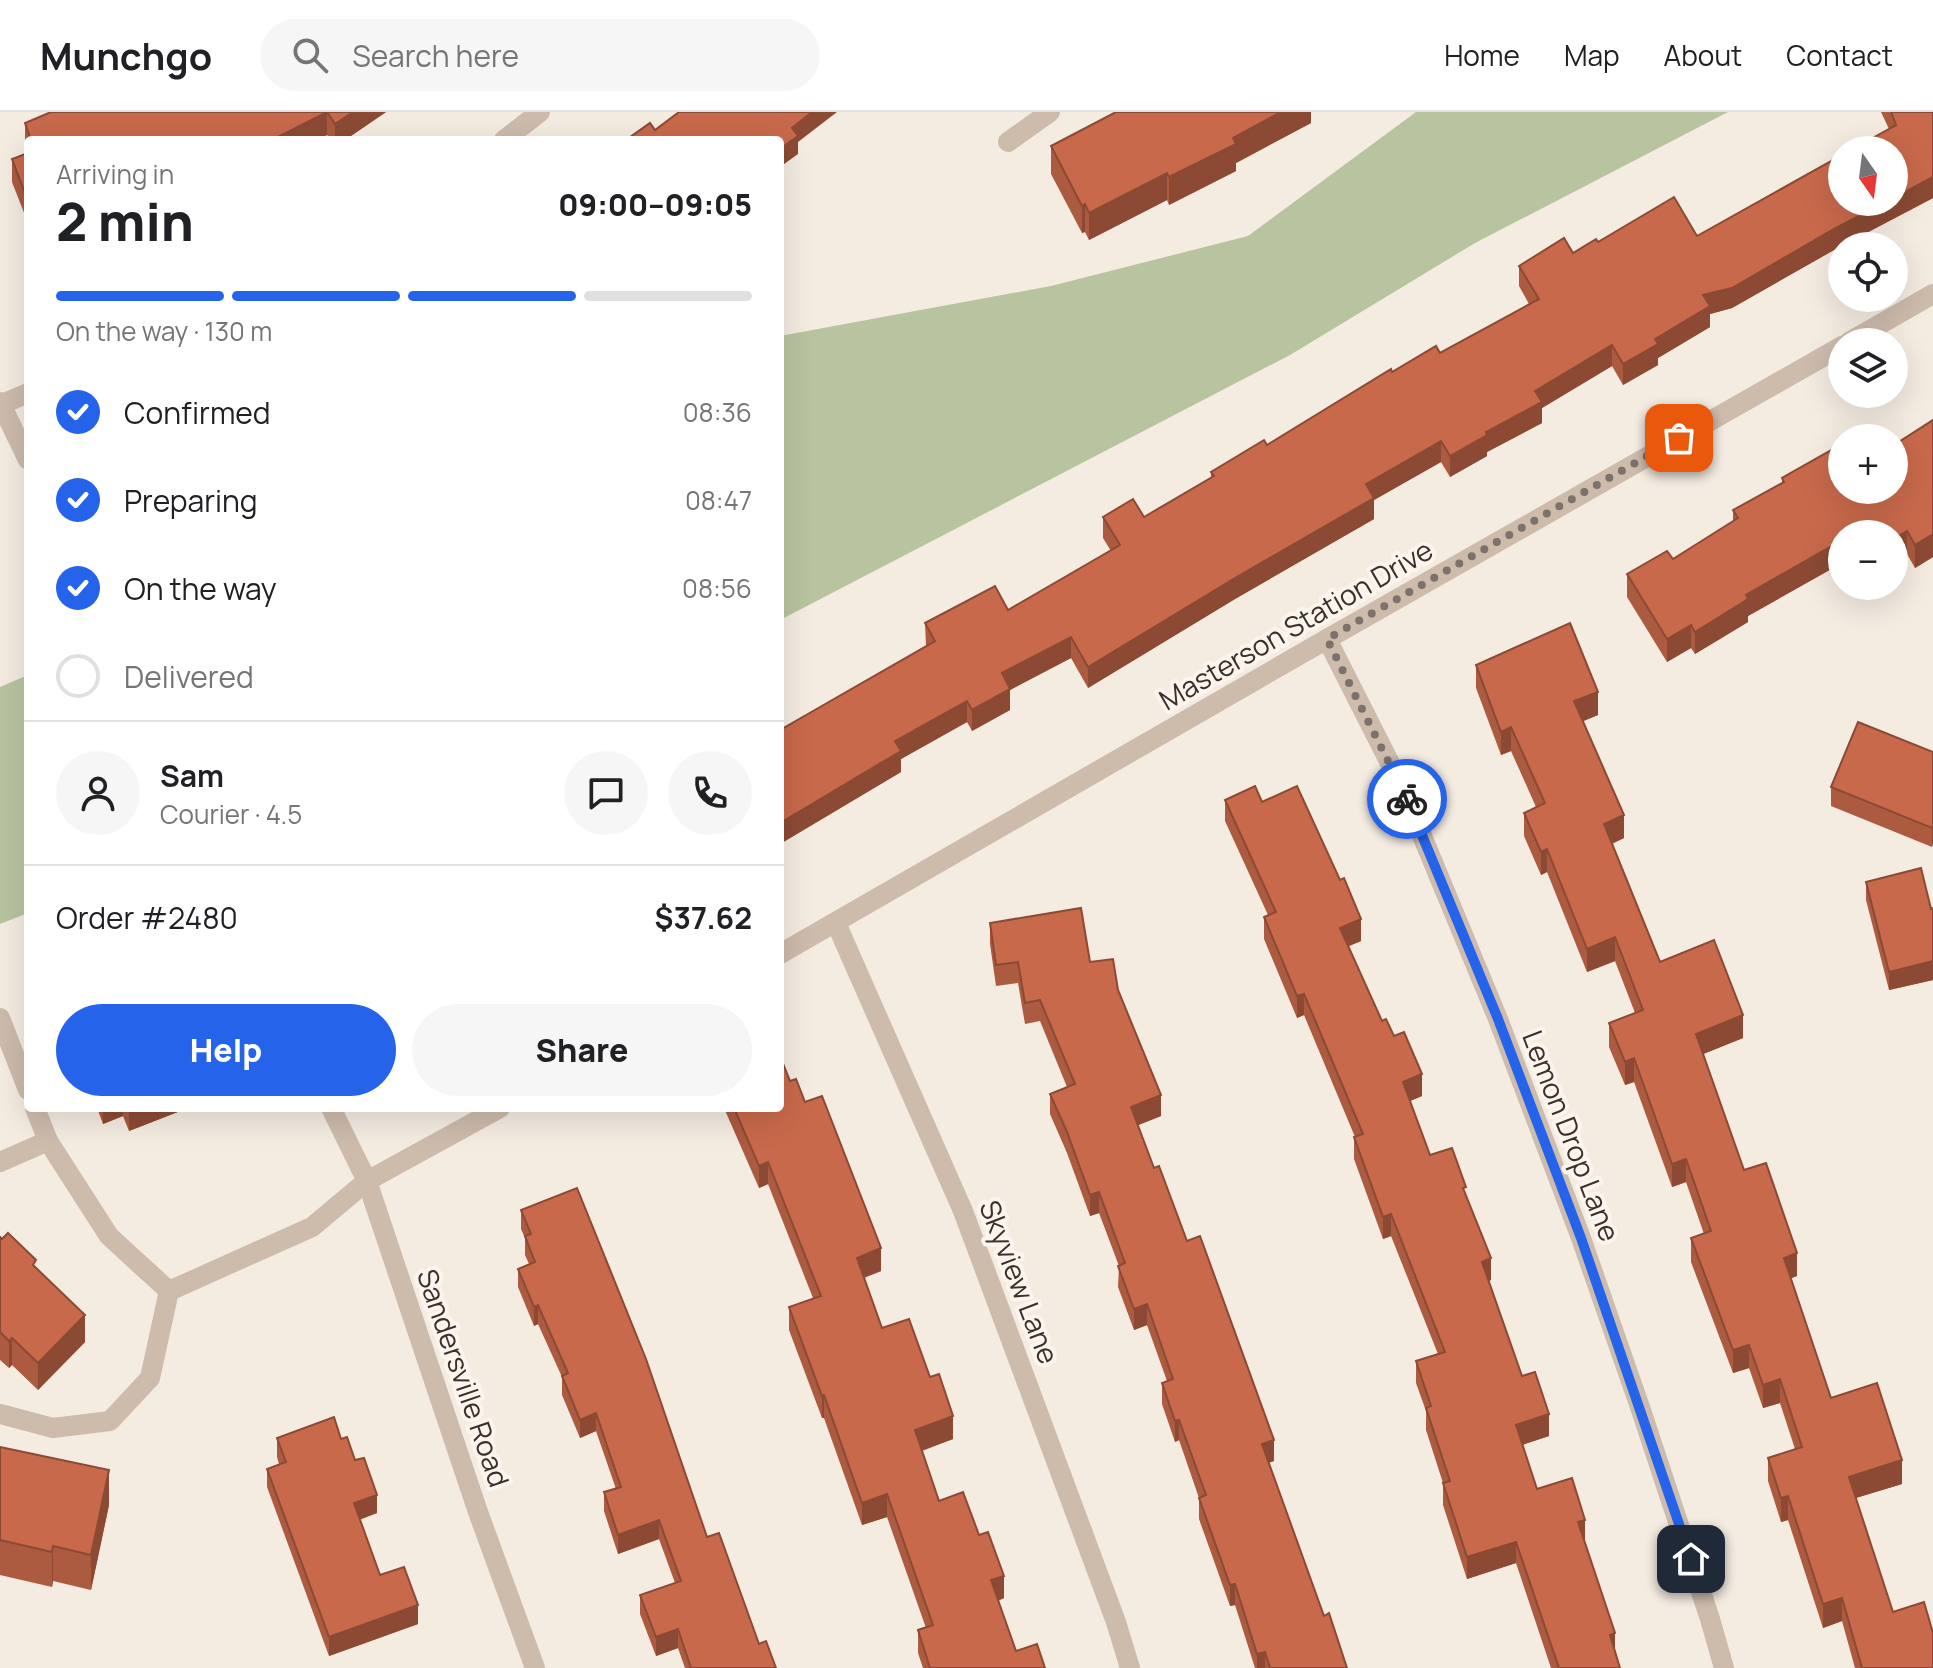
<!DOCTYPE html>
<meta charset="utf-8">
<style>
:root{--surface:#fff;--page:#f6f6f6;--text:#202124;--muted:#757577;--line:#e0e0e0;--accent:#2563eb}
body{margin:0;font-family:Manrope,sans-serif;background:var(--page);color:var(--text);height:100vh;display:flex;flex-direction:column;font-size:30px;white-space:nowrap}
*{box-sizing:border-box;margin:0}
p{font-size:26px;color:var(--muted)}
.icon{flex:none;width:44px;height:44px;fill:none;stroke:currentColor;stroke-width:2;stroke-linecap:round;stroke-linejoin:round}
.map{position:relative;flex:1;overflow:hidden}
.details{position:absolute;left:24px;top:24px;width:760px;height:976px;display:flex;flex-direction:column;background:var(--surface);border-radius:8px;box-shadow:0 8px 32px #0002}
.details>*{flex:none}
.needle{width:52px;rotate:166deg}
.tools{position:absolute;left:1828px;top:24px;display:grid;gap:16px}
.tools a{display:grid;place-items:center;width:80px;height:80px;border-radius:50%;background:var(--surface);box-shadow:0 8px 32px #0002;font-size:40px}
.pin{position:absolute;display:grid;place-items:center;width:68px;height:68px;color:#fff;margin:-34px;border-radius:16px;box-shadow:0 4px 12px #0006}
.courier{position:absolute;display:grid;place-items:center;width:80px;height:80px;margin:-40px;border:6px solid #2563eb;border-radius:50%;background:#fff;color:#222;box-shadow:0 2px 10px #0007}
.summary em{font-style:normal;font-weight:800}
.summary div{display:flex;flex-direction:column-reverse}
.summary{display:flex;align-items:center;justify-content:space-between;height:136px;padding:0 32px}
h1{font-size:52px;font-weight:800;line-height:60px}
.bar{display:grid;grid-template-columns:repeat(4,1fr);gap:12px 8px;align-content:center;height:96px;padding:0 32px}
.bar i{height:10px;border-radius:6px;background:var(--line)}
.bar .active{background:var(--accent)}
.bar p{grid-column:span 4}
.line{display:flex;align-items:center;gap:20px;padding:0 32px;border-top:2px solid var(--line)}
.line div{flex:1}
.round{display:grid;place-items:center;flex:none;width:84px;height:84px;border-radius:42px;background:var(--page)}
ol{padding:0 32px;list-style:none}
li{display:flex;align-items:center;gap:24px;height:88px}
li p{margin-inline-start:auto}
li .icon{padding:8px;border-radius:50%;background:var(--accent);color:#fff;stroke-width:4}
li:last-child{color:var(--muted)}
li i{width:44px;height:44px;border:4px solid var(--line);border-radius:50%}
.action{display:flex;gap:16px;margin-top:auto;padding:16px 32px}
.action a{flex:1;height:92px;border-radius:48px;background:var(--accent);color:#fff;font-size:32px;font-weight:800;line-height:92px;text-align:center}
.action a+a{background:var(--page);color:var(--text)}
header{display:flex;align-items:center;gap:48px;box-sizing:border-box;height:112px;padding:0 40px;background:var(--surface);border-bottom:2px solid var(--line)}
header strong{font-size:38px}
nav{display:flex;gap:44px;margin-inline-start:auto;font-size:28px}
.search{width:560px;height:72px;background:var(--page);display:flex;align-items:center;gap:20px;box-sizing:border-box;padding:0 28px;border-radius:44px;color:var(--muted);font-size:30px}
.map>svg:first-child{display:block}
.green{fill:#b8c4a0}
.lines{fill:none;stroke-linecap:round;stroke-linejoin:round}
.minor{stroke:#cdbbac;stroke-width:20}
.wall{fill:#ac5a40}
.shaded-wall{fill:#8c4a34}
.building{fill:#c8694b;stroke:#8c4a34;stroke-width:2}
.done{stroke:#7c716b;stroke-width:8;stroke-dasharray:0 14.4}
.route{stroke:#2563eb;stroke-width:10}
.labels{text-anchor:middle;stroke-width:8;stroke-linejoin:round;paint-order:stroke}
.street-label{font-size:28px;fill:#3b302b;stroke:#fbf5ee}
</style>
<header>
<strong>Munchgo</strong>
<div class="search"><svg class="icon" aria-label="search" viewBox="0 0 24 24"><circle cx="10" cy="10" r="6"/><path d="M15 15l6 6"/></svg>Search here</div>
<nav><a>Home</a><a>Map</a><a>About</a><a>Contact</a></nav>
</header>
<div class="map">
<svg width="1933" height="1556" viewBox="0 0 1933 1556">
<rect width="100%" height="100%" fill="#f4ebe1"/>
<g class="green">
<polygon points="1416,0 1728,0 1475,131 1290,243 780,508 780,224 1051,174 1248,124"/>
<polygon points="28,563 28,801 0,812 0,575"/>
</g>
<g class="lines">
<g class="minor">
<polyline points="504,28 540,0"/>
<polyline points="1008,30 1050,0"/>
<polyline points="1849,230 1933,182"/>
<polyline points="0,290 28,348"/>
<polyline points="0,293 28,281"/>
<polyline points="1327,527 1401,673 1498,907 1581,1126 1641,1298 1710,1507 1724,1556"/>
<polyline points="836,811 963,1099 1116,1510 1130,1556"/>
<polyline points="780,842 1327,527 1842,234"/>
<polyline points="0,906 28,978"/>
<polyline points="35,996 48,1029"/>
<polyline points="331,996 367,1069 478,1400 535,1556"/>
<polyline points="0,1050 48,1029 109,1124 169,1179"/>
<polyline points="169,1179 312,1115 367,1069 500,996"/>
<polyline points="0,1302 53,1316 110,1309 150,1266 169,1179"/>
</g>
</g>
<g class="wall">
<polygon points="51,0 386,0 345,28 331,28 327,23 317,28 28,28 28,111 12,70 12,47 27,41 25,33 25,11"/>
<polygon points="1311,0 1311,11 1236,51 1236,59 1169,93 1167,88 1089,128 1085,120 1082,121 1051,62 1051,34"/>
<polygon points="1881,0 1933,0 1933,86 1834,138 1732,196 1710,202 1710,215 1658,246 1658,253 1623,273 1612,254 1542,296 1542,311 1487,340 1487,344 1450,365 1441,350 1374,388 1374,407 1235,487 1088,576 1071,546 1010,578 1010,598 972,619 967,610 901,647 901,660 780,732 780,618 926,534 925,511 1008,498 1111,439 1103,426 1103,405 1144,405 1211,365 1211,360 1267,333 1392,260 1440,241 1529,192 1519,174 1519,154 1573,141 1598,130 1697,124 1889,17"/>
<polygon points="1933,308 1933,445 1915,456 1907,442 1894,450 1894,422 1842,422 1842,451 1748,504 1748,510 1695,542 1691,536 1667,550 1627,485 1627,462 1673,447 1733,409 1733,398 1782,371 1782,366 1842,378"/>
<polygon points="1476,553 1598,603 1583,609 1624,726 1612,732 1660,850 1743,926 1703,942 1744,1058 1797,1164 1791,1166 1831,1286 1902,1372 1856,1386 1893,1500 1933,1556 1855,1556 1842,1509 1823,1516 1788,1408 1781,1410 1768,1369 1768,1346 1795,1337 1780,1291 1763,1296 1749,1256 1733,1261 1691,1150 1691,1126 1704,1122 1686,1070 1672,1075 1634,970 1625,973 1609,935 1609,911 1635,901 1615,849 1587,860 1547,760 1541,763 1524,724 1524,701 1536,695 1511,639 1501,643 1476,576"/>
<polygon points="1933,640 1932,735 1831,694 1831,675"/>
<polygon points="1225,688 1262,690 1361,829 1348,834 1382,909 1422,984 1410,989 1430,1043 1466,1083 1491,1168 1489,1169 1522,1264 1549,1324 1522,1333 1537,1377 1585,1430 1620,1556 1551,1556 1516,1451 1467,1467 1443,1393 1443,1371 1426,1318 1426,1299 1416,1271 1416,1249 1438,1242 1391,1124 1383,1127 1354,1047 1354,1025 1355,1025 1304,903 1297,906 1264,827 1264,805 1268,803 1225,709"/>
<polygon points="1866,770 1931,797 1933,796 1933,868 1889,878 1866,788"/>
<polygon points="990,811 1090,850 1118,878 1161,1004 1138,1013 1154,1056 1187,1129 1274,1349 1268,1351 1314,1479 1347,1556 1255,1556 1235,1493 1230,1494 1199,1407 1199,1386 1179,1328 1175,1330 1162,1292 1162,1271 1167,1269 1147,1213 1134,1218 1118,1175 1119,1154 1099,1101 1090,1104 1067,1041 1050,1002 1050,982 1067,975 1040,909 1025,912 1018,871 996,874 990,832"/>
<polygon points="790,969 881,1159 864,1166 882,1216 953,1327 922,1339 939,1389 979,1423 1004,1486 998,1489 1016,1539 1045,1556 923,1556 918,1541 918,1518 926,1516 887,1405 862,1413 824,1306 822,1306 789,1218 789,1195 813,1186 768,1072 759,1076 724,996 780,996"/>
<polygon points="97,996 188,996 129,1019 123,1004 103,1012"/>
<polygon points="521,1098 707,1425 759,1532 776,1556 685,1556 678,1536 656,1544 640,1502 640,1483 675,1471 659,1427 618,1442 604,1399 604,1380 616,1377 596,1319 580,1326 562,1283 562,1265 538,1212 534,1214 518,1175 518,1157 529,1152 525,1143 525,1126 521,1117"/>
<polygon points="0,1125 36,1156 85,1230 38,1278 12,1253 9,1256 0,1248"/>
<polygon points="277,1326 341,1327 377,1401 360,1407 380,1463 418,1512 329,1544 267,1375 267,1357 279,1352 277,1345"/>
<polygon points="0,1335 109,1393 91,1478 53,1469 52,1475 0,1463"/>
</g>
<g class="shaded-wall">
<polygon points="327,0 327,23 317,28 272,28"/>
<polygon points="353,0 386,0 345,28 335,28 335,12"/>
<polygon points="812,0 837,0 798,30 798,42 780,55 780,37 792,16"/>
<polygon points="1281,0 1311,0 1311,11 1236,51 1236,59 1169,93 1169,65 1233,26"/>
<polygon points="1167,61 1167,88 1089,128 1089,101"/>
<polygon points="1933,65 1933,86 1834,138 1732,196 1710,202 1710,215 1658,246 1658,253 1623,273 1623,252 1655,227 1703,183 1886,90 1894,90 1894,86"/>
<polygon points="1085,92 1085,120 1082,121 1082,94"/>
<polygon points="1612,233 1612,254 1542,296 1542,311 1487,340 1487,344 1450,365 1450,344 1486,320 1535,279"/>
<polygon points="1441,329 1441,350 1374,388 1374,407 1235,487 1088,576 1088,555 1366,372"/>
<polygon points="1867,414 1867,422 1853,422"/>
<polygon points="1907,419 1907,442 1894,450 1894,427"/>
<polygon points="1933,422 1933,445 1915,456 1915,433"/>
<polygon points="1842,428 1842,451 1748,504 1748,510 1695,542 1695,520 1746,483"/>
<polygon points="1691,513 1691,536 1667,550 1667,527"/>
<polygon points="1071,525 1071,546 1010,578 1010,598 972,619 972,598 1002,561"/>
<polygon points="1598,580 1598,603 1574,613 1574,589"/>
<polygon points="967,589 967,610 901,647 901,660 780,732 780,711 895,629"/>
<polygon points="1511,615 1511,639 1501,643 1501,620"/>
<polygon points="1624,703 1624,726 1604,735 1604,712"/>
<polygon points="1933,713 1933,732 1932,735 1932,716"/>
<polygon points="1547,737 1547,760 1541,763 1541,740"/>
<polygon points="1361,807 1361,829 1340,838 1340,816"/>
<polygon points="1615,825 1615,849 1587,860 1587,837"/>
<polygon points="1933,849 1933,868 1889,878 1889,860"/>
<polygon points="1304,882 1304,903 1297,906 1297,884"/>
<polygon points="1743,903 1743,926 1696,945 1696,922"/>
<polygon points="1634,946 1634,970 1625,973 1625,950"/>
<polygon points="1422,962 1422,984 1403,992 1403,970"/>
<polygon points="1161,983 1161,1004 1131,1016 1131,995"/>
<polygon points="103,996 123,996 123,1004 103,1012"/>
<polygon points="129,996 188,996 129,1019"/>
<polygon points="1686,1047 1686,1070 1672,1075 1672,1052"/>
<polygon points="768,1050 768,1072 759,1076 759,1054"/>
<polygon points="1099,1080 1099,1101 1090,1104 1090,1083"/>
<polygon points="1391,1102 1391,1124 1383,1127 1383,1105"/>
<polygon points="881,1136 881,1159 857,1168 857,1146"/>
<polygon points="1797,1141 1797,1164 1784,1169 1784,1146"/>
<polygon points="1491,1146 1491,1168 1482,1171 1482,1150"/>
<polygon points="1147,1192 1147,1213 1134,1218 1134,1197"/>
<polygon points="538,1193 538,1212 534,1214 534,1195"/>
<polygon points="85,1203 85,1230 38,1278 38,1251"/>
<polygon points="12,1226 12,1253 9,1256 9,1229"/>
<polygon points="1749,1233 1749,1256 1733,1261 1733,1238"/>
<polygon points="1780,1267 1780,1291 1763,1296 1763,1273"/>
<polygon points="824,1283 824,1306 822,1306 822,1284"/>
<polygon points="596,1301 596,1319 580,1326 580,1308"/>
<polygon points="1549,1302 1549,1324 1516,1335 1516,1313"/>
<polygon points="953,1304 953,1327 915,1341 915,1318"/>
<polygon points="1179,1308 1179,1328 1175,1330 1175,1309"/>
<polygon points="1274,1328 1274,1349 1262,1353 1262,1332"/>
<polygon points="1902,1348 1902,1372 1849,1388 1849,1365"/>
<polygon points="109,1358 109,1393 91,1478 91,1443"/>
<polygon points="887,1382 887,1405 862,1413 862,1391"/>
<polygon points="377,1383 377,1401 354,1410 354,1391"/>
<polygon points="1788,1384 1788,1408 1781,1410 1781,1386"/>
<polygon points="659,1408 659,1427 618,1442 618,1423"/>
<polygon points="1585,1408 1585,1430 1578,1432 1578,1410"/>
<polygon points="1516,1430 1516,1451 1467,1467 1467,1445"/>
<polygon points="53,1434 53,1469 52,1475 52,1440"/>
<polygon points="1004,1464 1004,1486 991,1491 991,1468"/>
<polygon points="1235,1472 1235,1493 1230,1494 1230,1473"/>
<polygon points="1842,1486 1842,1509 1823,1516 1823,1492"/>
<polygon points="418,1493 418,1512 329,1544 329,1525"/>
<polygon points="678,1517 678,1536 656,1544 656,1525"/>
<polygon points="1615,1521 1615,1543 1610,1523"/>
<polygon points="1265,1540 1265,1556 1257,1556 1257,1542"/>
</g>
<g class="building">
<polygon points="51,0 353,0 335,12 327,0 272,28 263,28 261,25 256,28 31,28 25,11"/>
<polygon points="679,0 812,0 792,16 798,24 780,37 780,28 626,28 650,11 655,18"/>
<polygon points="1116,0 1281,0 1233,26 1236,32 1169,65 1167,61 1089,101 1085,92 1082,94 1051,34"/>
<polygon points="1891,0 1933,0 1933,65 1894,86 1894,38 1851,38 1896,13"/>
<polygon points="28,41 28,89 12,47"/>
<polygon points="1842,43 1842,90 1886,90 1834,117 1732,176 1703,183 1710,194 1655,227 1658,232 1623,252 1612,233 1535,279 1542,290 1486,320 1487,323 1450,344 1441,329 1366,372 1374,386 1235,466 1088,555 1071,525 1002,561 1010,577 972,598 967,589 895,629 901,639 780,711 780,618 935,529 925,511 995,474 1008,498 1120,433 1103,405 1133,387 1144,405 1214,364 1211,360 1264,328 1267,333 1391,257 1392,260 1436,234 1440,241 1539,187 1519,154 1564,126 1573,141 1596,127 1598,130 1674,85 1697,124"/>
<polygon points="1933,308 1933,422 1915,433 1907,419 1894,427 1894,422 1871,422 1867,414 1853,422 1842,422 1842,428 1746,483 1748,487 1695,520 1691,513 1667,527 1627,462 1667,439 1673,447 1738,406 1733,398 1784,370 1782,366 1842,332 1842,378 1894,378 1894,333"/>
<polygon points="1865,318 1870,326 1852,326"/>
<polygon points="1570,511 1598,580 1574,589 1624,703 1604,712 1660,850 1714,828 1743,903 1696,922 1744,1058 1766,1051 1797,1141 1784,1146 1831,1286 1877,1271 1902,1348 1849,1365 1893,1500 1924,1490 1933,1521 1933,1556 1862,1556 1842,1486 1823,1492 1788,1384 1781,1386 1768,1346 1802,1335 1780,1267 1763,1273 1749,1233 1733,1238 1691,1126 1711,1119 1686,1047 1672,1052 1634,946 1625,950 1609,911 1643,898 1615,825 1587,837 1547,737 1541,740 1524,701 1545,691 1511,615 1501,620 1476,553"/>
<polygon points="1858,610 1933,640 1933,713 1932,716 1831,675"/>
<polygon points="1255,674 1262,690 1297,674 1340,768 1344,766 1361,807 1340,816 1382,909 1386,907 1394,924 1404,920 1422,962 1403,970 1430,1043 1452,1036 1466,1075 1463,1076 1491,1146 1482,1150 1522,1264 1535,1260 1549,1302 1516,1313 1537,1377 1572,1366 1585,1408 1578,1410 1615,1521 1610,1523 1620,1556 1559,1556 1516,1430 1467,1445 1443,1371 1450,1369 1426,1296 1431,1294 1416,1249 1445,1240 1391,1102 1383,1105 1354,1025 1363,1022 1304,882 1297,884 1264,805 1276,800 1225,688"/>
<polygon points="1921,756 1931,797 1933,796 1933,849 1889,860 1866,770"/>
<polygon points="1081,796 1090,850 1113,847 1118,878 1161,983 1131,995 1154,1056 1159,1054 1187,1129 1200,1124 1274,1328 1262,1332 1324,1504 1329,1501 1347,1556 1270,1556 1265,1540 1257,1542 1235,1472 1230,1473 1199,1386 1206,1383 1179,1308 1175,1309 1162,1271 1173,1267 1147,1192 1134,1197 1118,1154 1125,1151 1099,1080 1090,1083 1067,1020 1050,982 1075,972 1040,888 1025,891 1018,850 996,853 990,811"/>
<polygon points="780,944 790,969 796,967 805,990 822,984 881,1136 857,1146 882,1216 909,1207 930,1265 939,1262 953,1304 915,1318 939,1389 963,1380 979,1423 988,1420 1004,1464 991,1468 1016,1539 1037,1532 1045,1556 930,1556 918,1518 933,1513 887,1382 862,1391 824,1283 822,1284 789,1195 821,1184 768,1050 759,1054 734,996 780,996"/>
<polygon points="577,1076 646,1247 707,1425 719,1421 759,1532 766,1529 776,1556 691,1556 678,1517 656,1525 640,1483 681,1469 659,1408 618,1423 604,1380 621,1375 596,1301 580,1308 562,1264 568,1261 538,1193 534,1195 518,1157 535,1150 525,1124 531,1122 521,1098"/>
<polygon points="8,1121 36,1148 33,1153 85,1203 38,1251 12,1226 9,1229 0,1220 0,1125 2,1127"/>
<polygon points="334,1305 341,1327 347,1325 355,1348 364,1346 377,1383 354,1391 380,1463 404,1455 418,1493 329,1525 267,1357 286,1350 277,1326"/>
<polygon points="0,1335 109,1358 91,1443 53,1434 52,1440 0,1428"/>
</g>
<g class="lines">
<polyline class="done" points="1407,687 1327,527 1679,326"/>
<polyline class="route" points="1407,687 1498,907 1581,1126 1691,1447"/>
</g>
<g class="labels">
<g class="street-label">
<text transform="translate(1296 513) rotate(-30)" y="10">Masterson Station Drive</text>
<text transform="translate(1571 1024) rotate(69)" y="10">Lemon Drop Lane</text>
<text transform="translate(1019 1170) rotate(69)" y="10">Skyview Lane</text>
<text transform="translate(463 1266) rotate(71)" y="10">Sandersville Road</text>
</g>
</g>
</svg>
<div class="tools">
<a><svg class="needle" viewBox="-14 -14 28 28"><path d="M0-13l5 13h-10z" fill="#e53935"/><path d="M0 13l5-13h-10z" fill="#757577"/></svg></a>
<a><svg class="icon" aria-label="locate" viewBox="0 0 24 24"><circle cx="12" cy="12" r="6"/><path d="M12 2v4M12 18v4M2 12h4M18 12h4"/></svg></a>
<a><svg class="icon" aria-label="layers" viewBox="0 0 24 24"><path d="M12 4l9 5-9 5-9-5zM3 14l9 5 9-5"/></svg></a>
<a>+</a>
<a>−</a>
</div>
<div class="pin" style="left:1679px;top:326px;background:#ea580c"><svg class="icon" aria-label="bag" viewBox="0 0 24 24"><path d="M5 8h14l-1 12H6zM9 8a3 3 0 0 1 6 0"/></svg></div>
<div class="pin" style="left:1691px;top:1447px;background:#1f2937"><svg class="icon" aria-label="home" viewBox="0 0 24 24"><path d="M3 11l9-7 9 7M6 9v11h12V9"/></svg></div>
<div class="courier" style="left:1407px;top:687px"><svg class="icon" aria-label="bike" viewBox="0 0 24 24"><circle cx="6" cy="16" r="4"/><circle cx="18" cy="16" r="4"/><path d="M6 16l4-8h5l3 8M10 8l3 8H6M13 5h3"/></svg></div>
<section class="details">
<div class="summary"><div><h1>2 min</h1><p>Arriving in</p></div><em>09:00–09:05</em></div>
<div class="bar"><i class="active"></i><i class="active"></i><i class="active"></i><i></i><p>On the way · 130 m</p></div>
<ol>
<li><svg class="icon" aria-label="check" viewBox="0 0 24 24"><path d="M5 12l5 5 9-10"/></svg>Confirmed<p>08:36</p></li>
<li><svg class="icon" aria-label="check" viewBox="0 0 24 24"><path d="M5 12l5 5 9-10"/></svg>Preparing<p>08:47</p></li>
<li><svg class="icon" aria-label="check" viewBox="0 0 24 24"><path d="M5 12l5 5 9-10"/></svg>On the way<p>08:56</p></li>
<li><i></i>Delivered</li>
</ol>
<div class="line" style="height:144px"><a class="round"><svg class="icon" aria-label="person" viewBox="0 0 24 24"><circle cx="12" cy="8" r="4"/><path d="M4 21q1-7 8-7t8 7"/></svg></a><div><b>Sam</b><p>Courier · 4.5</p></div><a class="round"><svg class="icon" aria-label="chat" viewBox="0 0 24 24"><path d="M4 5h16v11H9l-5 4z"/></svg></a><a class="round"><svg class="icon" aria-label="phone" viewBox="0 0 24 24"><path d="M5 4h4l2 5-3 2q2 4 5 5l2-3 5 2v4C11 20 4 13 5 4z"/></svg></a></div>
<div class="line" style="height:104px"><div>Order #2480</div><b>$37.62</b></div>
<div class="action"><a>Help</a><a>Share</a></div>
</section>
</div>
